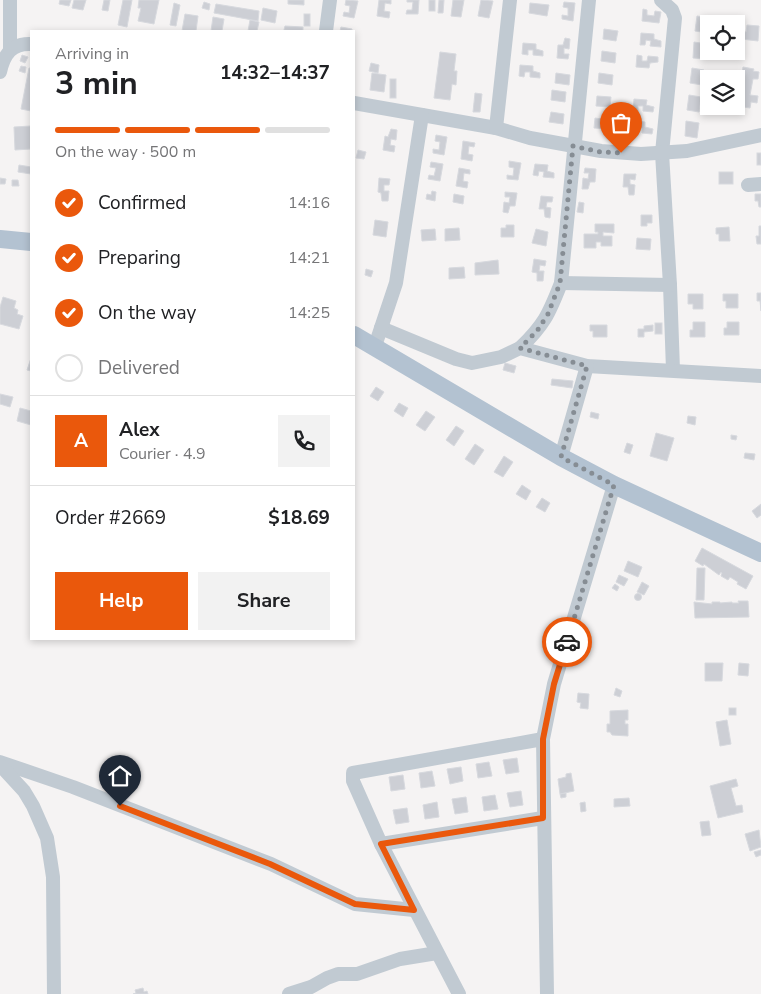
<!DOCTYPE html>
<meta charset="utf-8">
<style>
:root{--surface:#fff;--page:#f2f2f2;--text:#202124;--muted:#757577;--line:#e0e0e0;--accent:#ea580c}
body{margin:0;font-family:"Nunito Sans",sans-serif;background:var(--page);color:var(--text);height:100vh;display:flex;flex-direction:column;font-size:19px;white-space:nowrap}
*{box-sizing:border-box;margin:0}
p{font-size:16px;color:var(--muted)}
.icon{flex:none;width:28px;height:28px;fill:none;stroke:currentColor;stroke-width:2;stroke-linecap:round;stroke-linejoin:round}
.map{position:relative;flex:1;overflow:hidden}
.sheet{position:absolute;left:30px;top:30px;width:325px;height:610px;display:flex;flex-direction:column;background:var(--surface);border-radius:0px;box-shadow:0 2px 8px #0003}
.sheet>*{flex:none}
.fabs{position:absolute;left:700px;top:15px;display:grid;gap:10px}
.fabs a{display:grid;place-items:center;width:45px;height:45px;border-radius:0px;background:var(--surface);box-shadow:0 2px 8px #0003;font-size:25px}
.pin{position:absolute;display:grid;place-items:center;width:42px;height:42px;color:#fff;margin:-51px -21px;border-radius:50% 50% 50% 0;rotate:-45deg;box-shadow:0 0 5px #0007}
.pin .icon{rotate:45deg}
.courier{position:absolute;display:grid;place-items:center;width:50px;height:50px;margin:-25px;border:4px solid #ea580c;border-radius:50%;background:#fff;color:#222;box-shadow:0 1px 6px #0007}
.headline em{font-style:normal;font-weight:700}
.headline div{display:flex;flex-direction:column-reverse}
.headline{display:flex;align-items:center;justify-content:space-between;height:85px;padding:0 25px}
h1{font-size:32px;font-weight:700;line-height:38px}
.bar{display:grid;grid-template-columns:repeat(4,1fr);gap:8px 5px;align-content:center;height:60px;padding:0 25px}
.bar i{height:6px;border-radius:4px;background:var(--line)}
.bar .selected{background:var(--accent)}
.bar p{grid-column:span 4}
.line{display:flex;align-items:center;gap:12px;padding:0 25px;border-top:1px solid var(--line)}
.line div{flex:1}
.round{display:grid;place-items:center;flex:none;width:52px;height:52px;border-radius:0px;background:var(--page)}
ol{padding:0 25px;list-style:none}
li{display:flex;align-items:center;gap:15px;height:55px}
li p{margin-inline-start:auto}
li .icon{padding:5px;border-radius:50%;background:var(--accent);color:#fff;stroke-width:4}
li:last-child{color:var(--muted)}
li i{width:28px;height:28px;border:2px solid var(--line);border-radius:50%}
.button{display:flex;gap:10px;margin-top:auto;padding:10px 25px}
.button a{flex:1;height:58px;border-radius:0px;background:var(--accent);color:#fff;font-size:20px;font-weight:700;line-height:58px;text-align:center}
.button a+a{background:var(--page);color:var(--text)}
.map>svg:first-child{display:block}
.building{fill:#cdcfd5;stroke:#d7d9de}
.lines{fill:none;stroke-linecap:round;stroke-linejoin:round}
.minor{stroke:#c1cad2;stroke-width:14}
.major{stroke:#b3c2d1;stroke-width:18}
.done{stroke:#868d94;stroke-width:5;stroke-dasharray:0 9}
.route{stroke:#ea580c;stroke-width:6}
</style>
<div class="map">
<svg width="761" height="994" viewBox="0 0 761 994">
<rect width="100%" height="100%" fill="#f5f3f3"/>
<g class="building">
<polygon points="60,0 71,0 69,6 59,4"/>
<polygon points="74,0 86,0 83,10 72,8"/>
<polygon points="104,0 110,0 108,11 102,10"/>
<polygon points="123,0 132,0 127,27 118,25"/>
<polygon points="139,0 159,0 154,24 138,21 141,8 138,8"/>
<polygon points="288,0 304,0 304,5 288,4"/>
<polygon points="346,0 358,1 354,18 343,16 344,12 349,13 350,6 345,5"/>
<polygon points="379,0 391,0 391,4 385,3 384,11 390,12 389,18 377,16"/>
<polygon points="407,0 419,0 418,14 406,14 407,10 412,10 413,2 407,2"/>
<rect x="429" y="0" width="6" height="11"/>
<polygon points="439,0 444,0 443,13 438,13"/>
<polygon points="453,0 464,0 461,17 451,16"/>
<polygon points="481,0 493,1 489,18 478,16"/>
<polygon points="204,2 210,4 209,10 202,8"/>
<polygon points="564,2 575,3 573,21 562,19 562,15 568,16 568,8 563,7"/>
<polygon points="174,3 180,5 176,26 170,25"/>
<polygon points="530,3 549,5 547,16 529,13"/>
<polygon points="216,4 259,11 258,21 214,13"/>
<polygon points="263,8 277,11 275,23 261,20"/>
<polygon points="643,9 647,10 647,15 654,16 655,11 661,12 659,23 642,21"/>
<polygon points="185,14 198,16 196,31 182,31"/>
<rect x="304" y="14" width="6" height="12"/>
<polygon points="697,16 710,18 708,33 695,31"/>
<polygon points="213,17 224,19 222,31 211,31"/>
<polygon points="250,20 259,22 257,31 248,31"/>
<polygon points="747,25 759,26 758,41 741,39 742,31 746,32"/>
<polygon points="285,26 303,27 303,31 284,30"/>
<polygon points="341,27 352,29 352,31 340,31"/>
<polygon points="604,29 618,31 616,41 603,39"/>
<polygon points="641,33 654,34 654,39 661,41 661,47 650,46 651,41 646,40 645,45 640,45"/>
<polygon points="565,38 570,39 569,49 564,48 564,54 569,54 568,59 557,58 558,45 563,45"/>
<polygon points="694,42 707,44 705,59 693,58"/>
<polygon points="523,43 536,44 536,49 543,51 543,56 533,55 533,50 528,50 528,55 522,54"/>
<polygon points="602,51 616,53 615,63 601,61"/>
<polygon points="440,52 456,54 454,71 457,71 456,85 452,84 450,100 434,98"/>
<polygon points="22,55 28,57 25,63 20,61"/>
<polygon points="637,55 642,56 642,61 647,61 648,56 658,57 658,62 650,63 649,68 636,67"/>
<polygon points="371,63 379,65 378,73 369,71"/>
<polygon points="520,65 533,66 533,71 540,73 540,78 530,77 530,72 525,72 524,77 519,76"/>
<polygon points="21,66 26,67 25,73 19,71"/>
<polygon points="743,67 754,69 753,71 759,72 758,79 753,79 750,95 758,96 757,103 751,102 750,108 737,106"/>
<polygon points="29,68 31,68 31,111 21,109"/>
<polygon points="692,68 704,70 702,85 690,83"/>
<polygon points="372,73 386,75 384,92 370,90"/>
<polygon points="556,73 570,75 569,85 555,83"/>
<polygon points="599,73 613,75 612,85 598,83"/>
<rect x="390" y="79" width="6" height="19"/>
<polygon points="552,90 566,92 565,102 551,100"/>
<polygon points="475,93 482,94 480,112 473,112"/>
<polygon points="689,95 701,97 699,112 687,110"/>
<polygon points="597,96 611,97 610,107 596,106"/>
<polygon points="634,99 647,100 646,105 654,107 653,112 643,111 643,106 638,106 638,111 633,110"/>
<polygon points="551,112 564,114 563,124 549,122"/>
<polygon points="595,118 609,120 608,129 594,128"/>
<polygon points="632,120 645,122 645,127 653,129 652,134 642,133 642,128 637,128 637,133 632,132"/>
<polygon points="686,121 699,123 697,138 685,136"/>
<polygon points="31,126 31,149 15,150 14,127"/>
<polygon points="391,129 397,130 396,140 391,139 390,145 395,146 394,152 383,150 385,136 388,137"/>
<polygon points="436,135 447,137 444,155 433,153 433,149 439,150 440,142 435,141"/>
<polygon points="463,141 475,143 474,147 469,146 468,154 473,155 472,161 461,159"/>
<polygon points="358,150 366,152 364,159 356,158"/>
<rect x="757" y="153" width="4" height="12"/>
<polygon points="509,161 521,163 518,180 507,179 507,175 513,176 514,168 509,167"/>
<polygon points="431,162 443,164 440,181 428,179 429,175 434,176 436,168 430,167"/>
<polygon points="535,164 548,165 547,171 554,173 554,178 543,177 544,172 539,171 538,176 533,175"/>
<polygon points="19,165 31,167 31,174 18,172"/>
<polygon points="459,168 470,170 470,174 464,173 463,181 468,182 467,188 456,186"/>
<polygon points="585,168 596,169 595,182 590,182 588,189 582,189 583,178 588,179 589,173 584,173"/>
<rect x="719" y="172" width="14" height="12"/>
<polygon points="624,174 636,174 635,180 630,179 630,184 635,185 634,195 629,195 628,187 623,187"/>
<polygon points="0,178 6,179 5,184 0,184"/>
<polygon points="379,178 390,179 389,185 384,185 384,191 389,191 388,201 382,201 381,193 378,192"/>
<polygon points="12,180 18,180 19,186 12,186"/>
<polygon points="432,191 436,192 435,201 426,199 427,194 431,195"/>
<polygon points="505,192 517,193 515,206 510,206 508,213 503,212 504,202 509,203 510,197 505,197"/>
<polygon points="454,194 464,196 463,204 453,202"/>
<polygon points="755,194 761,194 761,207 759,207 758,201 755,201"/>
<polygon points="541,196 553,197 552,202 547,202 546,207 551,208 550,218 545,217 544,209 539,209"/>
<polygon points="579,202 584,203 583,213 577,212"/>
<polygon points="641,215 652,215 652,223 647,223 647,226 641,226"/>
<polygon points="375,220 388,222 386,237 373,235"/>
<polygon points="595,224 614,224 614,233 603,232 603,236 612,236 612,246 601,246 601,242 596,242 596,248 584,248 584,234 598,234 598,232 595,232"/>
<polygon points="506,225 514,225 514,237 501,237 501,228 506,228"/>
<polygon points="759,226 761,226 761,244 757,244 756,236 759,236"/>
<polygon points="729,227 730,241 719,241 719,234 716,234 716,228"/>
<polygon points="459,228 460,240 445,241 445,229"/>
<polygon points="435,229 436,240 422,241 421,230"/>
<polygon points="536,229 548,232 546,246 532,243"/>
<polygon points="637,238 651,239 650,250 636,249"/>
<polygon points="534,259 546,261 545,266 540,265 539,271 544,271 543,281 537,281 537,273 532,272"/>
<polygon points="498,260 499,274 475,275 475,263"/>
<polygon points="464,267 465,278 449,279 449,268"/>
<polygon points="366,269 373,271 371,277 365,275"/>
<polygon points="757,293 761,293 761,311 760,301 757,301"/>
<polygon points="688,294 703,294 703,309 693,309 693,304 688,304"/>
<polygon points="723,294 738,294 738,308 726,308 726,301 723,301"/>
<polygon points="3,297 16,301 14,308 18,310 17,314 23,316 19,329 0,324 0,307"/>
<polygon points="693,322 705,322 705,337 690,337 690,330 693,330"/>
<polygon points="727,322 739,322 739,335 724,335 724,328 727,328"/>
<rect x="655" y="323" width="7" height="11"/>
<polygon points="590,325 607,325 607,337 593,337 593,331 590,331"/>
<polygon points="653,325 653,331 644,332 644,337 638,337 638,329 644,329 644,326"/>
<polygon points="31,358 31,371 27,370"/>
<polygon points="505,363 516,366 514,373 503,370"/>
<polygon points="552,379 573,381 572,388 551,385"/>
<polygon points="376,387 384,392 378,401 370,396"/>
<polygon points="0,394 13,397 10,407 0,404"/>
<polygon points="399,403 408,408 403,417 394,411"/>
<polygon points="20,408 31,411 31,425 17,421"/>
<polygon points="426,411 435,417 425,431 416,425"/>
<polygon points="591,412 599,414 598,419 590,417"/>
<polygon points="688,416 696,417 695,425 687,423"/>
<polygon points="456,426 464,431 454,446 446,440"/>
<polygon points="656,433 674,438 667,461 650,456"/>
<polygon points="731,435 737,436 736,440 731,439"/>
<polygon points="627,443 633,445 630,454 624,452"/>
<polygon points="475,444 484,450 474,465 465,459"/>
<polygon points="745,453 755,454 754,460 744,458"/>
<polygon points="504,456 513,462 503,477 494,472"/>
<polygon points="522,485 531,491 526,500 516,494"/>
<polygon points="542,498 550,503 545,512 536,507"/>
<polygon points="761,504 761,515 757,518 752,511"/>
<polygon points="702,548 753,576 746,589 737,584 738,582 730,577 728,580 721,576 722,573 721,572 719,575 704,564 703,566 695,561"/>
<polygon points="628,561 642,567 638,577 624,571"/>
<polygon points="697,568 705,568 704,600 696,600"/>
<polygon points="619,575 628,579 624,586 616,582"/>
<polygon points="642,582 649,586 644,595 637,592"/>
<polygon points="615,584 619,587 617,591 612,588"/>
<circle cx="638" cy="597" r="3.5"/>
<polygon points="738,601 748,601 749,617 695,618 694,602 712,604 712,602 720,602 720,603 732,602 732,603 739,603"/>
<polygon points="705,663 723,663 722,681 705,681"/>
<polygon points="739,663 749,664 748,676 738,675"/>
<polygon points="616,688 622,691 620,697 614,695"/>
<polygon points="578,693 589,694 588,709 580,708 581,703 577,702"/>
<rect x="729" y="708" width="7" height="7"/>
<polygon points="628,710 628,720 625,720 625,724 628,724 628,736 612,735 610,732 607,732 607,724 610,724 610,711"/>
<polygon points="727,720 731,744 720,746 716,722"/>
<polygon points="517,758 519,772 506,774 503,760"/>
<polygon points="489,762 492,776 478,778 476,764"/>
<polygon points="461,767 463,781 450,784 447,769"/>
<polygon points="432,771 435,786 421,788 419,773"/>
<polygon points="571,773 574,791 560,794 558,779 566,777 566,774"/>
<polygon points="403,775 405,789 391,791 389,777"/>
<polygon points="736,779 738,786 731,788 736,806 742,805 743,812 718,818 710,786"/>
<polygon points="521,791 523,805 510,807 507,793"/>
<polygon points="566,793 566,797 561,798 560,794"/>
<polygon points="495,795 498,809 484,811 482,797"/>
<polygon points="466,797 468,812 455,814 452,799"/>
<polygon points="629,798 630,806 614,807 614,799"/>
<polygon points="437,802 439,817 425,819 423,805"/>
<polygon points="585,802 586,811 581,812 580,803"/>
<polygon points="407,808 409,822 396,824 393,810"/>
<polygon points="709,821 711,835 702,836 700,822"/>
<polygon points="759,830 761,847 750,851 745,834"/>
<polygon points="761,850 761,855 756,857 754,852"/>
<polygon points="143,988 144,992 147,991 148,994 133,994 136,993 135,990"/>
</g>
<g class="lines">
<g class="minor">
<polyline points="661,0 672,10 675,18 662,153 670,285 673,370"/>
<polyline points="326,31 330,0"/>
<polyline points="10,49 10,0"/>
<path d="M0,72c4,-18 12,-29 31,-28"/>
<polyline points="354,103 496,128 530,138 601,151 641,154 687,151 761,135"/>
<polyline points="496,128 510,0"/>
<polyline points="748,185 761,184"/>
<polyline points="561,283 670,285"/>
<polyline points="381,328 456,359 472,363 501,357 520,348 587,366 761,376"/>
<polyline points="375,346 396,283 422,115"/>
<path d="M520,348c24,-23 29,-34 41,-65l28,-283"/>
<polyline points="561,457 587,366"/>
<polyline points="0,762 73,787 271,864 355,904 414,910"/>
<polyline points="0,765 24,791 33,806 47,838 53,877 54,994"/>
<polyline points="381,844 543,818"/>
<polyline points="289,994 311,987 327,978 338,974 357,974 400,959 437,953"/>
<polyline points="459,994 381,844 353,781 353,773 543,739"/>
<polyline points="547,994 543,739 554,684 614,485"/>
</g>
<g class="major">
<polyline points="0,239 31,242"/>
<polyline points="354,335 561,457 614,485 761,553"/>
</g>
</g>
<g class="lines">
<polyline class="done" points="567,642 614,485 561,457 587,366 520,348 537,331 548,314 560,283 573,146 601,152 621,153"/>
<polyline class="route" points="120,806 270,864 355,904 414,910 381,844 543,818 543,739 554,684 567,642"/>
</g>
</svg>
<div class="fabs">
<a><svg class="icon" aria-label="locate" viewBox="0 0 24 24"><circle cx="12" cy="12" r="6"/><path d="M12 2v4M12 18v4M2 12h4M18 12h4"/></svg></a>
<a><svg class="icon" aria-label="layers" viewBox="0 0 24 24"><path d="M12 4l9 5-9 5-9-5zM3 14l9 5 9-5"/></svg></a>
</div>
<div class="pin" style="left:621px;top:153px;background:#ea580c"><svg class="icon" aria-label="bag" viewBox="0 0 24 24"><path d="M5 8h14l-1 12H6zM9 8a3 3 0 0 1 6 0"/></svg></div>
<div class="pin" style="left:120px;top:806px;background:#1f2937"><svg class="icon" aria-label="home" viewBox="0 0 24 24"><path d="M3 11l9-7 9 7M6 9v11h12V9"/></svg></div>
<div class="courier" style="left:567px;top:642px"><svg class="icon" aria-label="car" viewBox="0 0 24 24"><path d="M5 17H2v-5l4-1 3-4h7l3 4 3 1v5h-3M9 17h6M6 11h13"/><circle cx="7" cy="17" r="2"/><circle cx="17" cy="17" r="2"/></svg></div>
<section class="sheet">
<div class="headline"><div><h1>3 min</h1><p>Arriving in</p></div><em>14:32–14:37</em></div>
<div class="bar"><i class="selected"></i><i class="selected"></i><i class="selected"></i><i></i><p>On the way · 500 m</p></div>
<ol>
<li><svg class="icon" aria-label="check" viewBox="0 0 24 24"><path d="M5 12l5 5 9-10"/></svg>Confirmed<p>14:16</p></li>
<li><svg class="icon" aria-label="check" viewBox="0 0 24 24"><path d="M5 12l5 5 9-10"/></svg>Preparing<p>14:21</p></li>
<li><svg class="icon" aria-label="check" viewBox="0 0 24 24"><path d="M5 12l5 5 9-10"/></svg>On the way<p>14:25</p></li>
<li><i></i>Delivered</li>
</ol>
<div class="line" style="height:90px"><b class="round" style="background:var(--accent);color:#fff">A</b><div><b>Alex</b><p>Courier · 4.9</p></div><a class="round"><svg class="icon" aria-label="phone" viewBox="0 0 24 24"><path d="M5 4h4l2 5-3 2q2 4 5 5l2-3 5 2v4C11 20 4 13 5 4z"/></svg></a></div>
<div class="line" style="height:65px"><div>Order #2669</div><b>$18.69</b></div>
<div class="button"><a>Help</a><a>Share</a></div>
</section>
</div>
